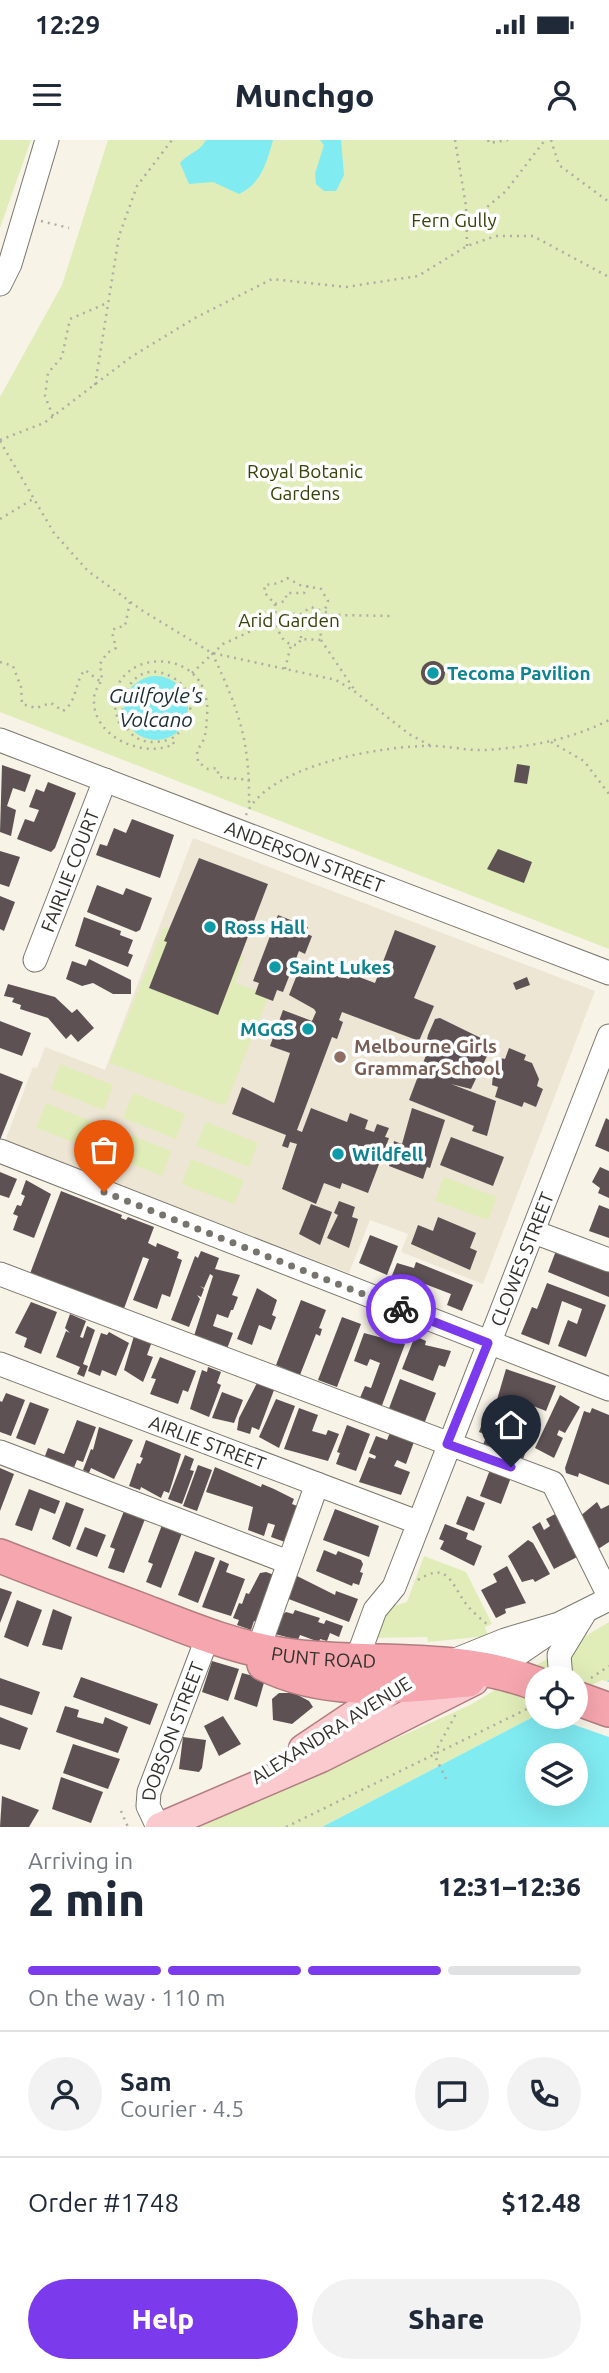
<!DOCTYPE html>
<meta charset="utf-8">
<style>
:root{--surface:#fff;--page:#f2f2f3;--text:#1f2937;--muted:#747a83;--line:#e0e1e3;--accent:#7c3aed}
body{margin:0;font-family:Ubuntu,sans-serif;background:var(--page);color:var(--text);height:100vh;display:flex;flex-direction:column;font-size:26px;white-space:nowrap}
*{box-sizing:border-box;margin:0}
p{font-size:23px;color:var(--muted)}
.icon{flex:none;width:38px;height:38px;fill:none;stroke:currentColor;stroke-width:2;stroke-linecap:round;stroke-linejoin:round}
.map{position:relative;height:1687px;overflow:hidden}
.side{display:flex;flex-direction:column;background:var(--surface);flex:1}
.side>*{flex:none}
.fabs{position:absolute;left:525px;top:1526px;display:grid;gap:14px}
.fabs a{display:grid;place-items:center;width:63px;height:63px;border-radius:50%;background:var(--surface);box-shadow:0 7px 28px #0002;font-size:35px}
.pin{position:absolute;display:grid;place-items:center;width:60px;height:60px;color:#fff;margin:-72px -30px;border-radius:50% 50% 50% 0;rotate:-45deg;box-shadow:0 0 7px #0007}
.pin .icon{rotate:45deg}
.courier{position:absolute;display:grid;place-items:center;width:70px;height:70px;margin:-35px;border:5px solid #7c3aed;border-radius:50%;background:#fff;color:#222;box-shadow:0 2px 9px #0007}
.headline em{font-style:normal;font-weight:800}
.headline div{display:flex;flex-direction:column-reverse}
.headline{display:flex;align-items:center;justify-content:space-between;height:119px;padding:0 28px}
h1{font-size:46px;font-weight:800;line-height:52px}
.bar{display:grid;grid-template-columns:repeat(4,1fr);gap:10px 7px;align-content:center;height:84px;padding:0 28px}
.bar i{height:9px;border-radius:5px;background:var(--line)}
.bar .current{background:var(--accent)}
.bar p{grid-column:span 4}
.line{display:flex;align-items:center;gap:18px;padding:0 28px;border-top:2px solid var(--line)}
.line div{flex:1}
.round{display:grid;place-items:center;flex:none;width:74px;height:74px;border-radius:37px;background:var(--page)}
.action{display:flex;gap:14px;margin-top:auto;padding:14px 28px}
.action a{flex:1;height:80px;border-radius:42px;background:var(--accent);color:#fff;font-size:28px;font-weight:800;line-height:80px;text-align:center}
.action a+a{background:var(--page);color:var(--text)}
.status{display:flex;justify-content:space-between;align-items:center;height:49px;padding:0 35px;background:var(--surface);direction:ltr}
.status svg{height:19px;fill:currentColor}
header{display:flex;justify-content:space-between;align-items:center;height:91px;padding:0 28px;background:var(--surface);font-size:32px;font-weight:800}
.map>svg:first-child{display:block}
.built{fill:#eee6d4}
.green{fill:#e0edb8}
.water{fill:#81ebf2;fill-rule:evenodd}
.pier{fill:#f8f3e7}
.building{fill:#5d5154}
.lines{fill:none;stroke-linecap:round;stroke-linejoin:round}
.minor-casing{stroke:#7c786d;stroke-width:25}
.major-casing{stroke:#b17d80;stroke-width:31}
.highway-casing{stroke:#b17d80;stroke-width:36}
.path{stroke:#b0aca3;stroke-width:2.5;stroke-dasharray:2 5;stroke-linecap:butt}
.minor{stroke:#fff;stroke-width:23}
.major{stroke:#facace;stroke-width:28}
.highway{stroke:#f6a6ae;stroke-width:33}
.done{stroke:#77746d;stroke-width:7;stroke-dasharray:0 12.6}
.route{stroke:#7c3aed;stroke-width:9}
.culture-dot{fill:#0f9aa8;stroke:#fff;stroke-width:2.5}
.education-dot{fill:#8d6e63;stroke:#fff;stroke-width:2.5}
.labels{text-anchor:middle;stroke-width:7;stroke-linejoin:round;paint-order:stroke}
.park-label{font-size:19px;fill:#374108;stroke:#fff}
.culture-label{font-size:19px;font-weight:bold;fill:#0d838f;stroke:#fff;text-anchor:start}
.street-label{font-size:19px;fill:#32302b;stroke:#fff}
.education-label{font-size:19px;font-weight:bold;fill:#785e54;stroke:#fff;text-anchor:start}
.water-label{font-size:21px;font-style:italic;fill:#1a2e30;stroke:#fff}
</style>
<div class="status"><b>12:29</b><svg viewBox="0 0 49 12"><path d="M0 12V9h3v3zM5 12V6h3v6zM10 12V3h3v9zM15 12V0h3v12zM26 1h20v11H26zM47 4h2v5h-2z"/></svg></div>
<header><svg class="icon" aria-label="menu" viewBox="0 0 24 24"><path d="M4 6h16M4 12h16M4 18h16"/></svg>Munchgo<svg class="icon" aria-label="person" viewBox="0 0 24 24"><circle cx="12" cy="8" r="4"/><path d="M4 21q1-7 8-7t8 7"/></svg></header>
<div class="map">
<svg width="609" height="1687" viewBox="0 0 609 1687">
<rect width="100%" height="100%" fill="#f8f3e7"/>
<polygon class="built" points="193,698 595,851 483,1144 401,1112 408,1094 370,1080 349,1133 5,1001 33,927 37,928 45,907 105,930"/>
<g class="green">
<polygon points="0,0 31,0 0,88"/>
<polygon points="108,0 609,0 609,809 0,572 0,257 62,145"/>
<polygon points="164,787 244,816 235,843 269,855 225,966 109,923"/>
<polygon points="60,924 113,945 104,970 51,949"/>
<polygon points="133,953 185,974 176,999 123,978"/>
<polygon points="46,963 98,984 89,1008 36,988"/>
<polygon points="206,982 258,1003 249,1027 196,1006"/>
<polygon points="118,990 171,1011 162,1036 109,1015"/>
<polygon points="191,1019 244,1040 234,1064 182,1044"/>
<polygon points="444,1037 497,1057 488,1080 435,1061"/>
<polygon points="424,1416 466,1432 492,1484 485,1487 488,1496 428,1502 427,1497 372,1498 387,1468 407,1462"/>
<polygon points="609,1482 609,1540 576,1557 576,1538 537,1538 537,1575 322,1687 200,1687 470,1565"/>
</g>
<g class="water">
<path d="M206,0h67c-6,22 -12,44 -34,54l-26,-12 -24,2 -9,-21c8,-10 20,-11 26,-23z"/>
<polygon points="320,0 341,0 344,35 336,51 324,51 316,44 315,34 324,5"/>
<circle cx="156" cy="568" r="32"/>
<path d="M609,1540v147h-287l215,-112 39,2v-20zM537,1615h39v39h-39z"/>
</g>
<polygon class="pier" points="602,1540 609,1542 609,1597 552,1577 576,1577 576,1553"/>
<g class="building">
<circle cx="433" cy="533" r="12"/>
<polygon points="517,624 530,626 527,644 514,642"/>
<polygon points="2,625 31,635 25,652 13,648 7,666 16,670 11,696 0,692"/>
<polygon points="48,642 76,653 55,708 51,712 17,699 25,679 34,682 39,670 29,667 36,649 44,652"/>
<polygon points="132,679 174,695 160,738 96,715 100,704 107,706 114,688 126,693"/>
<polygon points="498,709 532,722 524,743 487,729"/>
<polygon points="0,711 20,717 9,747 0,744"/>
<polygon points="199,718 268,744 218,875 149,848 167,802 164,801"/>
<polygon points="97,745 123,755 126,748 152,758 140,790 136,792 87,772"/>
<polygon points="0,756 15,762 4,791 0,789"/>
<polygon points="278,775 308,787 306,794 312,796 305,814 299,811 283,852 277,850 273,861 255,854 259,843 253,841"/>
<polygon points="84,777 121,791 120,795 133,800 128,813 133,815 128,827 75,806"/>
<polygon points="395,790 436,806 414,858 434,866 419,901 342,872 339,880 343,882 337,899 332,897 297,990 302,992 311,968 347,982 350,973 368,980 365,989 374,992 377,984 389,988 385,997 389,998 368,1053 342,1043 340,1049 324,1043 316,1064 282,1049 297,1004 290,1002 288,1008 282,1006 286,995 232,974 242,947 274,963 290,913 270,906 283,870 312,881 316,872 314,869 289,855 302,822 333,835 349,839 351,834 375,843"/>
<polygon points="89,819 131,840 131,854 113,854 93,843 82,846 66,839 72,821 86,826"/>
<polygon points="527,837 530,845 516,850 513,843"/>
<polygon points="8,844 55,857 72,873 77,869 94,888 78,902 71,894 66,899 48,878 20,869 21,865 12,862 14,858 4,856"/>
<polygon points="440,878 489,902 485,913 488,914 471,949 451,944 496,961 487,996 472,991 474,986 409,960 428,910 425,909 428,895 435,879"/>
<polygon points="0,881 31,893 22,916 0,908"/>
<polygon points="509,908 526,915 524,920 532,923 539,939 537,946 543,949 536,967 524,962 522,967 495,957 498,947 492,945 493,935 500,918 505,919"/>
<polygon points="0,933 23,942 0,1000"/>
<polygon points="412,968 445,980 430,1028 427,1027 423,1039 389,1026 394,1001 402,1004"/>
<polygon points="606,978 609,980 609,1012 595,1006"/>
<polygon points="451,997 504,1017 493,1046 440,1025"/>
<polygon points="600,1027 609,1031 609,1058 598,1053 600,1048 592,1042"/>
<polygon points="0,1032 17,1039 9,1058 0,1055"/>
<polygon points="26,1040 51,1054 34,1098 13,1090 18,1076 13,1074 17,1065 21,1066 25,1056 21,1054"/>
<polygon points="61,1051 122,1075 121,1078 126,1080 128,1077 154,1087 148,1103 156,1107 157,1103 179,1112 177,1118 182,1120 170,1157 162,1154 157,1169 133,1160 149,1119 143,1117 122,1174 28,1139"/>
<polygon points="339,1061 355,1067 352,1077 358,1079 349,1108 327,1098 338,1075 334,1073"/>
<polygon points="311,1064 332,1072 320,1105 299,1094"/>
<polygon points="599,1065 609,1069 609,1098 589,1091"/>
<polygon points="438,1077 476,1093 470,1108 477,1111 470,1130 411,1104 418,1085 433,1091"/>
<polygon points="370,1095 398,1106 387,1135 359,1123"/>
<polygon points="557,1108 609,1122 609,1157 548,1132"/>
<polygon points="201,1111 219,1118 215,1129 240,1135 232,1155 238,1157 233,1170 231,1170 228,1178 217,1174 213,1186 233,1193 225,1214 194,1196 213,1136 210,1134 204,1148 200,1146 204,1149 201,1157 197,1155 200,1159 189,1187 171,1180 195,1116 198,1118"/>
<polygon points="416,1122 473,1145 462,1171 447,1165 451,1154 425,1144 420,1155 404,1147 401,1154 387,1148 397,1123 414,1128"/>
<polygon points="547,1143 606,1165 586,1217 558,1206 568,1180 577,1184 582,1169 562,1161 549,1205 521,1194 532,1167 537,1169"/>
<polygon points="257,1148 277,1160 272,1175 276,1177 271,1190 259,1185 252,1205 237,1199"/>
<polygon points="301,1160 326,1170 319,1188 322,1189 320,1196 316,1194 300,1235 276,1225"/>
<polygon points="31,1162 57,1172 41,1214 24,1207 27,1198 15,1193"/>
<polygon points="70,1174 86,1181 80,1197 83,1198 87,1186 95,1190 83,1224 88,1226 84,1237 77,1234 80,1227 56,1217 66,1191 70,1193 65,1188"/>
<polygon points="342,1177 361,1184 337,1247 318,1240"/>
<polygon points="136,1189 154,1196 147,1215 153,1217 143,1242 124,1230"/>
<polygon points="109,1192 129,1203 116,1236 102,1230 100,1236 88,1231 101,1193 107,1195"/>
<polygon points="364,1193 405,1204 381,1268 359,1260 365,1246 371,1248 380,1223 370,1219 367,1226 354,1221"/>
<polygon points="415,1196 426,1201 425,1205 451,1211 445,1227 439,1225 433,1241 402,1229"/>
<polygon points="160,1217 196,1231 188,1252 183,1250 178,1264 150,1254 156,1239 151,1238"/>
<polygon points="208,1227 221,1232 217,1243 221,1245 209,1277 190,1269 202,1230 207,1232"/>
<polygon points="506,1229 556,1246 546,1271 523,1262 519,1272 496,1263"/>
<polygon points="400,1239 436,1253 424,1284 388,1271"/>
<polygon points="257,1243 274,1250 259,1290 252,1287 250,1294 237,1290 239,1278"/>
<polygon points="222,1252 243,1260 234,1283 212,1278"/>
<polygon points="6,1253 25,1260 11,1296 0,1292 0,1261 2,1262"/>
<polygon points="560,1255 580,1267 565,1293 559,1290 557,1295 563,1298 554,1318 535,1308"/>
<polygon points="276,1259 295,1266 279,1308 259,1297"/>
<polygon points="30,1262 49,1269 35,1305 16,1298"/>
<polygon points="488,1267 514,1277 506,1297 528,1306 520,1327 480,1312 487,1295 479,1292"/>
<polygon points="299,1268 318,1275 312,1291 326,1295 328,1290 339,1294 328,1321 284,1309"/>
<polygon points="592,1268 609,1275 609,1345 579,1333 578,1337 566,1333 565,1328 584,1271 590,1273"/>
<polygon points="77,1280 96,1287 83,1322 77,1320 71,1335 42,1324 48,1308 64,1314"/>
<polygon points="347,1285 370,1294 356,1331 336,1324 340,1313 337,1312"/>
<polygon points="99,1287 133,1300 114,1339 91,1328 89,1333 83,1330 91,1309 93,1310"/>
<polygon points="391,1290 415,1299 406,1324 397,1320 394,1326 410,1332 401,1355 359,1342 369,1317 375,1319 376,1316 369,1313 376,1296 387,1300"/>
<polygon points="146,1300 181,1314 169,1353 164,1351 161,1358 141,1347 140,1350 129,1346 137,1323 140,1324 143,1318 140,1317"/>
<polygon points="185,1315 194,1319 190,1330 194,1331 182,1364 168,1359"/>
<polygon points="198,1325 212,1330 197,1371 183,1366"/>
<polygon points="215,1327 261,1347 262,1344 274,1349 294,1359 292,1364 305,1369 285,1402 271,1397 275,1385 268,1383 264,1396 248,1390 253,1367 206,1352"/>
<polygon points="491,1327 513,1332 501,1364 480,1356"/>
<polygon points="0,1328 14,1334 0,1371"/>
<polygon points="29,1349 60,1361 55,1374 40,1368 32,1391 15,1385"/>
<polygon points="467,1356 485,1363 474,1391 456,1384"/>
<polygon points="66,1362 84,1369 70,1407 52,1399"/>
<polygon points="597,1362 601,1369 609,1365 609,1402 592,1413 579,1377"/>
<polygon points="335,1369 379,1386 369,1417 323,1400"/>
<polygon points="124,1371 145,1379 124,1433 108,1428 115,1409 110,1407"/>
<polygon points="557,1373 579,1416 554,1429 532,1387 540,1382 544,1390 550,1386 546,1379"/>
<polygon points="445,1384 468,1393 466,1399 482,1406 474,1426 440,1409 444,1401 439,1399"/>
<polygon points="162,1385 182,1393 161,1448 146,1442 153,1424 148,1422"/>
<polygon points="85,1387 106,1395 97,1417 76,1409"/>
<polygon points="528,1400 533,1403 550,1434 535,1442 533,1439 522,1442 508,1416"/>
<polygon points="324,1410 336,1415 338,1411 361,1420 363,1424 360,1432 363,1433 359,1445 353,1443 352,1446 316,1431"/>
<polygon points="195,1411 215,1418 198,1463 178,1455"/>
<polygon points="220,1420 229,1424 226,1432 245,1439 231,1476 202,1467"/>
<polygon points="507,1426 526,1463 505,1469 506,1473 496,1478 481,1450 497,1442 493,1434"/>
<polygon points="266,1432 277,1436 257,1482 254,1481 251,1490 237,1485 239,1480 233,1478 239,1463 242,1464 246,1453 249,1454 260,1433"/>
<polygon points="295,1435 335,1455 336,1451 358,1459 349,1482 286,1458"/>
<polygon points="0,1448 12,1452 0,1483"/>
<polygon points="17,1460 42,1470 28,1507 4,1497"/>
<polygon points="53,1469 72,1477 62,1510 42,1505"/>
<polygon points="295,1470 320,1478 318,1482 324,1484 326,1480 343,1486 339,1497 330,1493 327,1501 320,1499 319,1502 300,1495 298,1500 275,1494 282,1475 286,1472 293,1474"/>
<polygon points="212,1521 239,1529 228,1561 202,1552"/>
<polygon points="242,1533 265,1539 257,1567 234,1559"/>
<polygon points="81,1537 158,1564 150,1585 73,1557"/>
<polygon points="0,1538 40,1552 32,1575 0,1565"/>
<polygon points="279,1553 294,1553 309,1561 313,1567 292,1584 273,1580 272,1559"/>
<polygon points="65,1566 79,1570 77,1577 103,1584 105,1577 128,1587 118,1613 56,1592"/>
<polygon points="223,1576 241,1604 219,1616 204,1586"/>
<polygon points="0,1577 28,1588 20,1610 0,1604"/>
<polygon points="183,1597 206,1600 202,1628 199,1632 179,1629"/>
<polygon points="73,1604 120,1619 108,1649 63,1633"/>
<polygon points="61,1637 103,1652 91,1683 52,1669"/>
<polygon points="2,1656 39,1670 29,1687 0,1687"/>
</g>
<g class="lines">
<g class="minor-casing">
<g id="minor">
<polyline points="0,144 10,124 47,0"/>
<path id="s1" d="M0,600l609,233"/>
<path id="s2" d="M35,820l70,-180"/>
<polyline points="0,1011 609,1249"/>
<polyline points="534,1092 609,1120"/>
<polyline points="0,1134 553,1343 609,1456"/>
<path id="s3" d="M0,1224l417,158"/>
<polyline points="0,1312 288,1422"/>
<polyline points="258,1510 317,1344"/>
<path id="s4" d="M357,1519l18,-49 19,-23 215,-551"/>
<polyline points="448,1523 505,1500 559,1484 609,1459"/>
<polyline points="493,1531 552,1491"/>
<polyline points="561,1538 559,1515 584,1474"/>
<path id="s5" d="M158,1687l-10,-21 1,-14 59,-156"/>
</g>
</g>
<g class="major-casing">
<g id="major">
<polyline points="303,1609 397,1546"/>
<polyline points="160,1687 321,1618 474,1541"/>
</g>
</g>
<g class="highway-casing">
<g id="highway">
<path id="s6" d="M0,1416c48,19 96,37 144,55 46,18 92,37 141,44 85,12 169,-3 252,29"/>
<path d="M264,1524c64,32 136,22 204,16"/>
<polyline points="576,1558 609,1570"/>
</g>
</g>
<g class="path">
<polyline points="455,0 466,66 467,106"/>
<polyline points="488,0 489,3 508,0"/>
<polyline points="551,0 559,25 609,62"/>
<polyline points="41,81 69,88"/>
<polyline points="466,85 506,51 545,0"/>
<polyline points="95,245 119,96 137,46 172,0"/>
<polyline points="53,276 45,256 48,233 62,217 70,179 107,163"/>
<polyline points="0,300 44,283 131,217 195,178 272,139 346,147 418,136 467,106 496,96 533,96 609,137"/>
<polyline points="0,301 54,393 88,431 143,471 212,513 336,540 354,551 409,594 431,606"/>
<polyline points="0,379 33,359"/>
<path d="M287,438l13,7 21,4 7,12 -8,23 1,16 -20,-1 -3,6c-21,1 -23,-25 -23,-41l-11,-12 1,-7 14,-2z"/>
<path d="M130,462l-5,24 -10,2 -3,4 4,16 -9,5 -7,11 2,15c-3,7 -8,12 -8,20 -2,38 50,60 80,45l-3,-5c23,-15 28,-47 1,-62 -57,-31 -74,85 -1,62"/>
<polyline points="275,464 285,461 287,453 304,453 308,445"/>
<polyline points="276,483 285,482 291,474 301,474 311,467 334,475 390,476"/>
<polyline points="301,498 301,486 307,487 314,481 320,484"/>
<polyline points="321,500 354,549"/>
<path d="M212,513c28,59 38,89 37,154"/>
<path d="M0,522l13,4 8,21 1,17 14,4 15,-5 12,8c15,-10 11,-29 22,-41l16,12"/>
<polyline points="285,529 291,505"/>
<polyline points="192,533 223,504 273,481"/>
<path d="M125,584l-5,1c-32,-77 94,-89 87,-9 -1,15 -1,24 -10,34l1,12 10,7 9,-1 2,9 31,3"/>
<polyline points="551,602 584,621 609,654"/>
<path d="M246,675c21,-50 138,-70 187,-69 17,0 35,5 53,4 43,-3 84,-10 123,-30"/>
<path d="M418,1440c28,-18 32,0 46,21 6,9 16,17 24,24"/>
<polyline points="591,1538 609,1526"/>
<polyline points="446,1639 434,1614 456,1574"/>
<polyline points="121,1671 128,1687"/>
<polyline points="286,1687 531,1567"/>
</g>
<use href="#minor" class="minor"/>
<use href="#major" class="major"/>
<use href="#highway" class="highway"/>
</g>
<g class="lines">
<polyline class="done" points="104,1052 401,1169"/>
<polyline class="route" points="401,1169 488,1203 447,1304 511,1327"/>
</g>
<g class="culture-dot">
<circle cx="433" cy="533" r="7"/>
<circle cx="210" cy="787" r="7"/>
<circle cx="275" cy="827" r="7"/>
<circle cx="308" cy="889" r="7"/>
<circle cx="338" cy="1014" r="7"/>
</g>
<circle class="education-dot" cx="340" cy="917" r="7"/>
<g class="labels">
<g class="park-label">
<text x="454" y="87">Fern Gully</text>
<text x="305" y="338">Royal Botanic<tspan x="305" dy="22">Gardens</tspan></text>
<text x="289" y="487">Arid Garden</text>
</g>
<g class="culture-label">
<text x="447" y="540">Tecoma Pavilion</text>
<text x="224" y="794">Ross Hall</text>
<text x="289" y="834">Saint Lukes</text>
<text x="294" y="896" text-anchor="end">MGGS</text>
<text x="352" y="1021">Wildfell</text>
</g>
<g class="street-label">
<text dy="7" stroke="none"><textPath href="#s1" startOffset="326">ANDERSON STREET</textPath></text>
<text dy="7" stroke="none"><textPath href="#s2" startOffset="96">FAIRLIE COURT</textPath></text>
<text dy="7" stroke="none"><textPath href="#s4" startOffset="434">CLOWES STREET</textPath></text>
<text dy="7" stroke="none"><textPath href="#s3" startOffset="222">AIRLIE STREET</textPath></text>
<text dy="7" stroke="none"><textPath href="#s6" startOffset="341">PUNT ROAD</textPath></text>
<text transform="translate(331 1590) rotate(-32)" y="7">ALEXANDRA AVENUE</text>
<text dy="7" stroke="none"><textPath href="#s5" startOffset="102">DOBSON STREET</textPath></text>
</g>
<g class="education-label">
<text x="354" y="913">Melbourne Girls<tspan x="354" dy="22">Grammar School</tspan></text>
</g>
<g class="water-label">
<text x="156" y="563">Guilfoyle's<tspan x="156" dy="24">Volcano</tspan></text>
</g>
</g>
</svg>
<div class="fabs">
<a><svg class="icon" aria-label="locate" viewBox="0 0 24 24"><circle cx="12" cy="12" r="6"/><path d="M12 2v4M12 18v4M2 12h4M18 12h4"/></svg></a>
<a><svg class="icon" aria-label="layers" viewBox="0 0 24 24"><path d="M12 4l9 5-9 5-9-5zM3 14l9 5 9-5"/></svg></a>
</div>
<div class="pin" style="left:104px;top:1052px;background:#ea580c"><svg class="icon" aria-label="bag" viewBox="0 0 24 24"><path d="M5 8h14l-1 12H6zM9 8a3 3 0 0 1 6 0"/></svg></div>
<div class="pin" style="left:511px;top:1327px;background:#1f2937"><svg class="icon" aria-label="home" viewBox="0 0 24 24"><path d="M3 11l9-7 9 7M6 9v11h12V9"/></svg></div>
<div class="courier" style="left:401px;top:1169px"><svg class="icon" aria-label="bike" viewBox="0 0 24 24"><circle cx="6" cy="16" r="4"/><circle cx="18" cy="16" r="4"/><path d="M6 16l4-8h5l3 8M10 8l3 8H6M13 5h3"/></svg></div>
</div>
<section class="side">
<div class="headline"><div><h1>2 min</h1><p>Arriving in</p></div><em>12:31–12:36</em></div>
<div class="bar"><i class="current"></i><i class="current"></i><i class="current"></i><i></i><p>On the way · 110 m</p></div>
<div class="line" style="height:126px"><a class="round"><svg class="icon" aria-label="person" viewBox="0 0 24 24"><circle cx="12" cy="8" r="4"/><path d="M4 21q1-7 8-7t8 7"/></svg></a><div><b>Sam</b><p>Courier · 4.5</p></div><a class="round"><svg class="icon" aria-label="chat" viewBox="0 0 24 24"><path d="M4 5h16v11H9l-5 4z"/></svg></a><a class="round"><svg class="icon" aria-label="phone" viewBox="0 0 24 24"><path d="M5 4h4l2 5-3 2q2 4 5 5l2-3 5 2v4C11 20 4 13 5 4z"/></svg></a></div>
<div class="line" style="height:91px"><div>Order #1748</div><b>$12.48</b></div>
<div class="action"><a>Help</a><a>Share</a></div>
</section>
